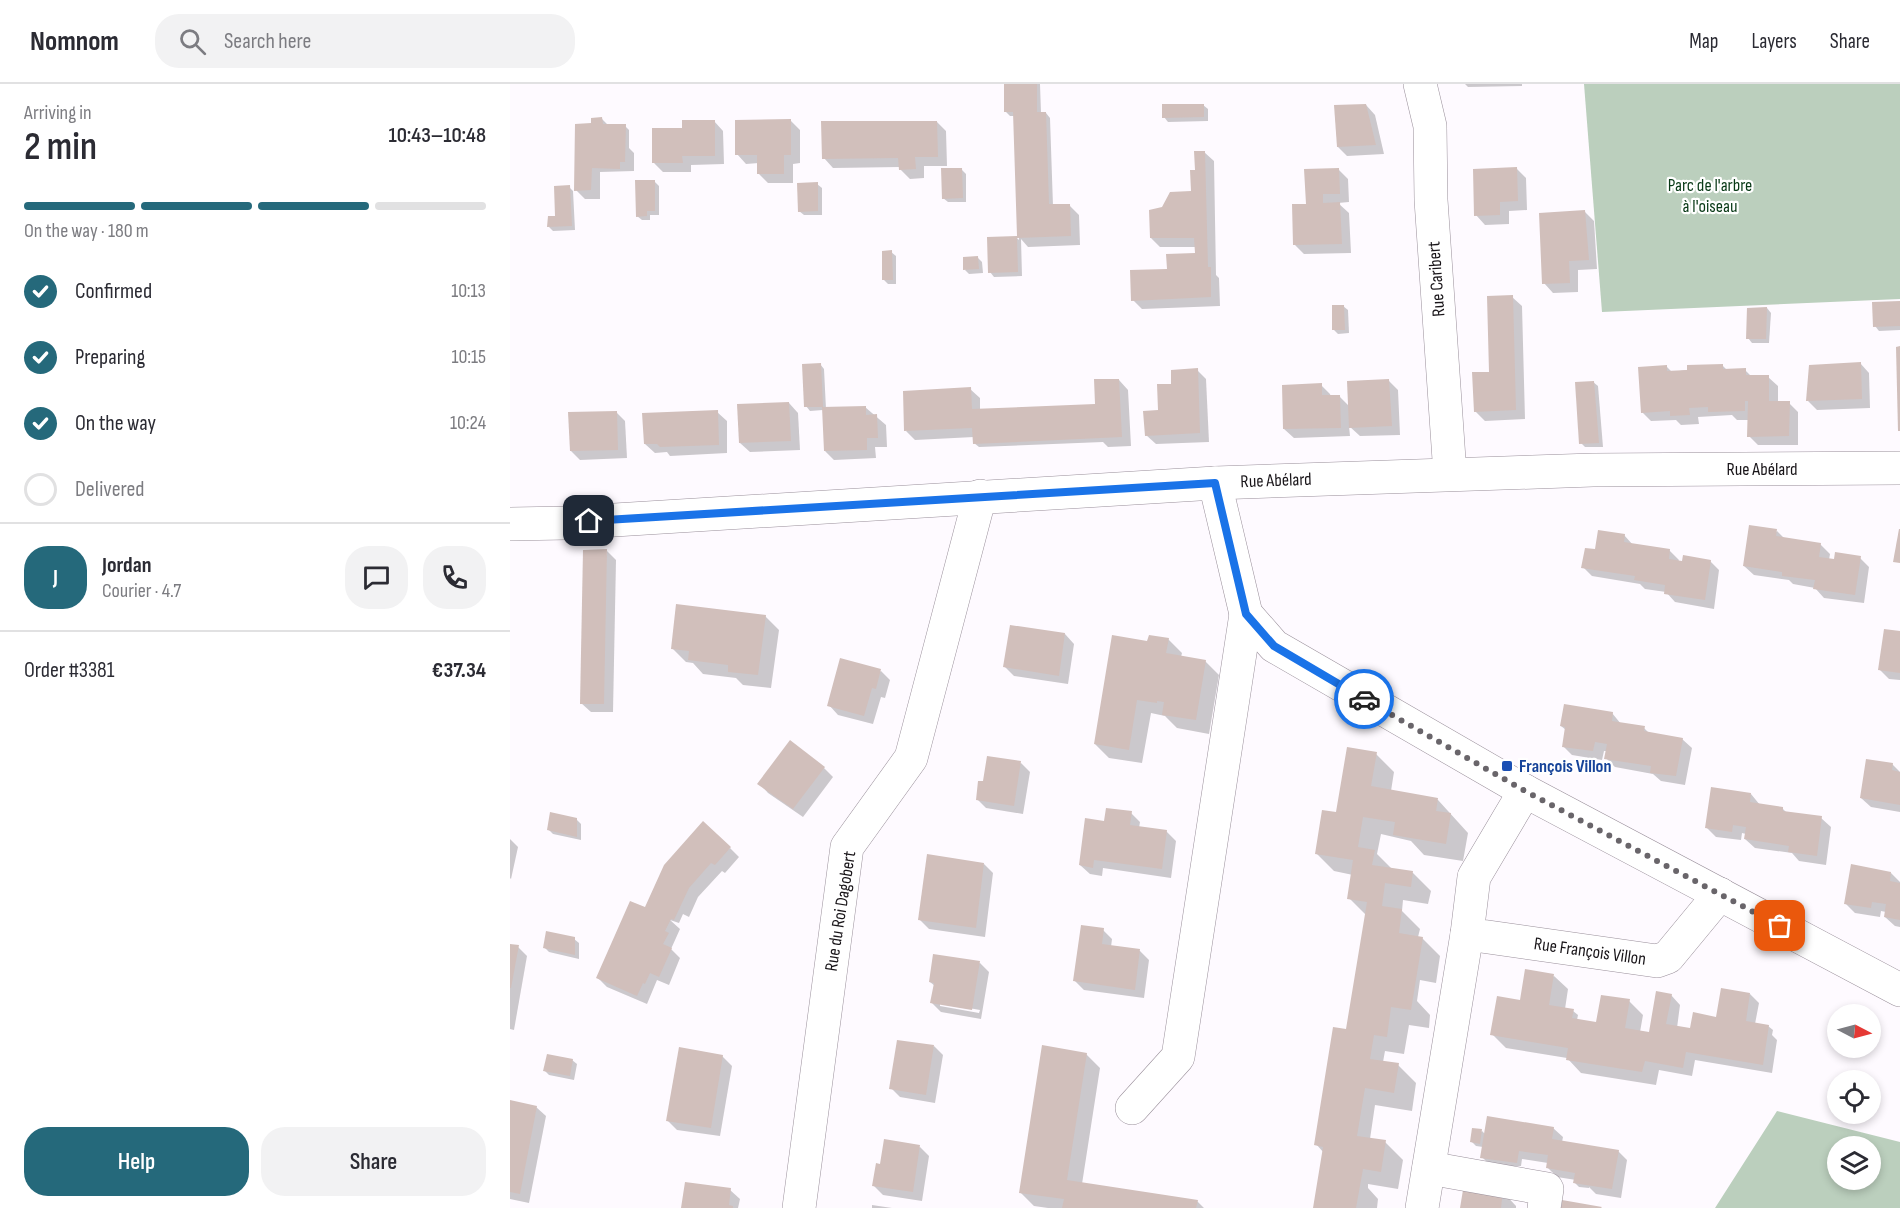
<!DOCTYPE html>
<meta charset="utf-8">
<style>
:root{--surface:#fff;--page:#f2f2f3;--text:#2b2b33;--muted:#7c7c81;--line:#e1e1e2;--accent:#25697b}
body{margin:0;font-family:"Sofia Sans Condensed",sans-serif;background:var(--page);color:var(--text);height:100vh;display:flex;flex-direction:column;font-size:22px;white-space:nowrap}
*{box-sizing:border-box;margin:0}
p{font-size:20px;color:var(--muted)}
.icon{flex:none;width:33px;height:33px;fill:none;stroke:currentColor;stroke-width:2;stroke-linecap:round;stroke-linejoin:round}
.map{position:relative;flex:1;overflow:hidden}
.panel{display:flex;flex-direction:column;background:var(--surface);width:510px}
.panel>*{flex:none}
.needle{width:39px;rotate:96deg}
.controls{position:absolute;left:1317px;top:920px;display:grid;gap:12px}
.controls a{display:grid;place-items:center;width:54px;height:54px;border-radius:50%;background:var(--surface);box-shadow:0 3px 9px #0003;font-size:30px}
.pin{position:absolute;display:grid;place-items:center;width:51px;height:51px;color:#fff;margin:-26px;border-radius:12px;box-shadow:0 3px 9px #0006}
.courier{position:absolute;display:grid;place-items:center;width:60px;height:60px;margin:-30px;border:4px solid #1a73e8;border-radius:50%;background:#fff;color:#222;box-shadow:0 2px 8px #0007}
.headline em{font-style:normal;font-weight:600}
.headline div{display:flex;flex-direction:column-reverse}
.headline{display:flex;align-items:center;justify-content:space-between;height:102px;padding:0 24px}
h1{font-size:39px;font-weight:600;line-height:45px}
.bar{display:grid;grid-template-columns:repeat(4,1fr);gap:9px 6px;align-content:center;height:72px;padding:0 24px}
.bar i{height:8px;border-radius:4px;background:var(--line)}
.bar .current{background:var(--accent)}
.bar p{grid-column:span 4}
.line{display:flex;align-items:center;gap:15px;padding:0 24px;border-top:2px solid var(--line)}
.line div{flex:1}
.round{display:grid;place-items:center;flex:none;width:63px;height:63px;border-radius:24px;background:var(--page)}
ol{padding:0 24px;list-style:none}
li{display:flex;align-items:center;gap:18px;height:66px}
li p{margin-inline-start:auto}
li .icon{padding:6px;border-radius:50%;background:var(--accent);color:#fff;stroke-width:4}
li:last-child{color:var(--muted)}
li i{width:33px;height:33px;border:3px solid var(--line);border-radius:50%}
.button{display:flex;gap:12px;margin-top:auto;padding:12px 24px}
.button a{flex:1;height:69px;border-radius:24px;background:var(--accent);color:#fff;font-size:24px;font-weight:600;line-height:69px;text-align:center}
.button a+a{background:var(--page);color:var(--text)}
header{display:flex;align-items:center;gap:36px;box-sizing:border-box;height:84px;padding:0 30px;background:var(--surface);border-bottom:2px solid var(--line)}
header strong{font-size:28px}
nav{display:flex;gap:33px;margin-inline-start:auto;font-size:21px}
.search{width:420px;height:54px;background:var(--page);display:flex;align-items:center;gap:15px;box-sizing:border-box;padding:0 21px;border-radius:24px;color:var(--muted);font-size:22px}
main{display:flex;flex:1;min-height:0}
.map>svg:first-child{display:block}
.green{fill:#bbcfbd;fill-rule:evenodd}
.shadow{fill:#0003;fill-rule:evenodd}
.building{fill:#d1bfbb}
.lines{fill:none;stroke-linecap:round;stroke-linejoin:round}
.minor-casing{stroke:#9a909b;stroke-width:34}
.minor{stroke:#fff;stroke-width:33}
.done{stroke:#69656a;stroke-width:6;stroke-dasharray:0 10.8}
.route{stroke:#1a73e8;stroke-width:8}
.transit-dot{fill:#1a4fb4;stroke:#fff;stroke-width:2}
.labels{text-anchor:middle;stroke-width:4.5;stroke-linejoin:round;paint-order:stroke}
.park-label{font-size:18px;fill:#093a17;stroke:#fff}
.street-label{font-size:18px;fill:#191519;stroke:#fff}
.transit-label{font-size:18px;font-weight:bold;fill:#164399;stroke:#fff;text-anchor:start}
</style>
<header>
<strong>Nomnom</strong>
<div class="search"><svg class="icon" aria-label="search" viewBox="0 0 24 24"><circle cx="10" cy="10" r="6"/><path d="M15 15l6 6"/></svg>Search here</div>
<nav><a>Map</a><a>Layers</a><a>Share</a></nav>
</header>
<main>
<section class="panel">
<div class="headline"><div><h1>2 min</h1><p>Arriving in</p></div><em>10:43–10:48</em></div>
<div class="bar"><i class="current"></i><i class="current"></i><i class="current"></i><i></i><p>On the way · 180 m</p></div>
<ol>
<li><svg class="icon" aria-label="check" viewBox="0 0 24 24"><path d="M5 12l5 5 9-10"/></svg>Confirmed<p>10:13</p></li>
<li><svg class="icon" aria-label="check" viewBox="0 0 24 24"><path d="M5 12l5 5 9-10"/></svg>Preparing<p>10:15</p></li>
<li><svg class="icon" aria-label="check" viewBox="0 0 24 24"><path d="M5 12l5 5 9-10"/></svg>On the way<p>10:24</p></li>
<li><i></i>Delivered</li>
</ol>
<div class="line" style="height:108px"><b class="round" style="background:var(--accent);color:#fff">J</b><div><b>Jordan</b><p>Courier · 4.7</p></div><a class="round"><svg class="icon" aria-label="chat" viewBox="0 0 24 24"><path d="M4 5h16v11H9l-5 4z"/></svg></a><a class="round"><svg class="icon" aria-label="phone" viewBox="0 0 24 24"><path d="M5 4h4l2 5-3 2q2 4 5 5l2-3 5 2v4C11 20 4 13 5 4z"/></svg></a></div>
<div class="line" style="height:78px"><div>Order #3381</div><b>€37.34</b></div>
<div class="button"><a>Help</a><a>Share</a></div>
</section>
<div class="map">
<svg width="1390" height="1124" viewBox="0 0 1390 1124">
<rect width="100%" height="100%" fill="#fefaff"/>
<g class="green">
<polygon points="1074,0 1390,0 1390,215 1092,228"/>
<path d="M1267,1027l123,31v66h-185zM1328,1062h32v33h-32z"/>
</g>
<g class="shadow">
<polygon points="495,0 530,0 531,29 536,29 540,34 543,122 559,121 569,131 570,161 518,163 511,155 512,192 484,193 480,188 506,153 509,156 505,32 500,32 496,28"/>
<polygon points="955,0 1012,0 1012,2 958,3"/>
<polygon points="693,21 698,25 698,37 658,38 654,33"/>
<polygon points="856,21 865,31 874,70 837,72 828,63"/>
<polygon points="92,35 99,42 115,42 119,46 119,64 124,69 124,87 90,88 90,115 75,115 66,106 82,41"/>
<polygon points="204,37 213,47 214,80 181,81 181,88 153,88 144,79 174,45"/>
<polygon points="281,37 290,46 290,79 283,80 283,99 258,99 249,90 249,79 236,80 227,70"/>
<polygon points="427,38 436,47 437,82 414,82 414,94 400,95 390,85 390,83 323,84 314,74"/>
<polygon points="694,68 704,77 706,191 709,194 710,222 632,225 623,216 659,186 686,170 686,163 650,163 641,154 653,124 682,108 687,87"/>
<polygon points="451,85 456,90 456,118 438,118 433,114"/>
<polygon points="828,85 838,95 839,118 828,119 839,129 841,169 794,170 785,161 797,121"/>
<polygon points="1007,85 1016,94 1017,126 999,127 999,140 975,141 966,131"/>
<polygon points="144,97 149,102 149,131 140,131 140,136 132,136 127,132"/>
<polygon points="307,100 312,104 312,131 294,131 289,127"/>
<polygon points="59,103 63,107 65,146 43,147 39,143 46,134"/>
<polygon points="1075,128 1084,137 1087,185 1068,186 1068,208 1043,209 1034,199"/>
<polygon points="381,168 386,172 386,200 378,200 374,196"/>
<polygon points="468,174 472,178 473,189 459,190 455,186"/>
<polygon points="1002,213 1012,222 1015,335 975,337 965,327 980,289"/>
<polygon points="1390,219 1390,246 1369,247 1365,242 1363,220"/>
<polygon points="833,222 838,226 839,249 828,250 823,245"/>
<polygon points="1257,224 1261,229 1259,259 1242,259 1238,254"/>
<polygon points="1350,279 1359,289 1360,324 1307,326 1298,317"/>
<polygon points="310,280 314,285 316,325 355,323 376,341 377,363 365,363 366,374 324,376 315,367 313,326 300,327 296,322"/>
<polygon points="1212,281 1217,286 1235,286 1242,293 1258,293 1268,302 1268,318 1279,319 1288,328 1288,361 1248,361 1239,352 1239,336 1227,336 1222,331 1188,333 1189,340 1171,341 1166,336 1141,337 1132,328 1157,283 1162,288"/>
<polygon points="687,286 696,295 699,358 646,360 636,351 663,301"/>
<polygon points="609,296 618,306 621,362 598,363 593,358 469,363 464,359 464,353 405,356 396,347 460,305 470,314 470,327 587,321"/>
<polygon points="879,297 888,306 890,351 850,352 839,342 840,352 784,354 774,345 811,301 820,310 821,313 829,312 840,323"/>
<polygon points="1083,298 1088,302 1093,363 1075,363 1071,359"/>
<polygon points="279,319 288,329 290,366 240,368 230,359"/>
<polygon points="106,328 115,337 117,374 70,376 61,367"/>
<polygon points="207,328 217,337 217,369 160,372 157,368 145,369 135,360"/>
<polygon points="1267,447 1275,455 1310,460 1320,470 1319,476 1350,474 1359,483 1354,519 1314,514 1305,504 1283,500 1279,496 1244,491 1234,482"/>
<polygon points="1114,451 1123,461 1159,466 1169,476 1168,478 1200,477 1209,486 1204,525 1165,518 1156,508 1135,505 1130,500 1082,492 1073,483 1086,467"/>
<polygon points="97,467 106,476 103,628 81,628 71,619"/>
<polygon points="255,532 269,546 261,604 233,601 226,594 193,590 183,579 176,578 162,564"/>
<polygon points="1375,547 1390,549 1390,596 1379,595 1369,585"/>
<polygon points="555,550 564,560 558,600 504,592 495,583"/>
<polygon points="658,555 672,569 671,573 695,577 709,591 699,650 667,644 655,632 641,629 632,679 599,674 585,660 638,559"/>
<polygon points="371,587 380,596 375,614 371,613 363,640 328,631 319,621"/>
<polygon points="1102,629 1111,640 1134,644 1140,650 1172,655 1182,664 1175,701 1151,697 1143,690 1105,683 1096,674 1097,667 1094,667 1092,676 1062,671 1053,662 1056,646 1051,642"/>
<polygon points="866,670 884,688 881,707 928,716 958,749 953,777 914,771 901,757 871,750 867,770 883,786 903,789 921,807 918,820 893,816 892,827 910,845 908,853 912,854 930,872 926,899 910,896 907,917 920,931 919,944 899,941 894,970 875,967 873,978 888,981 906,999 902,1027 865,1021 860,1055 875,1058 893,1076 888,1105 858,1100 858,1104 868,1115 867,1124 805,1124 814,1069 806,1060 837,947 856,831 839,814 843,791 824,787 806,769 827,730"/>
<polygon points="511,679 520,688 513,730 476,724 467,715 474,699"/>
<polygon points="1382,680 1390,688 1390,728 1361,723 1351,714"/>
<polygon points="314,684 323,693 293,733 258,709 249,699"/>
<polygon points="1241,710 1250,721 1272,724 1277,729 1311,734 1321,743 1316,781 1289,777 1282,769 1245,764 1235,755 1236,750 1232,749 1231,756 1206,753 1196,743"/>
<polygon points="621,729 630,738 629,744 656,747 666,757 661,794 593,784 592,792 580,790 570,781 595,739"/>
<polygon points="66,735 71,740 71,756 43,750 39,746"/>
<polygon points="0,755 8,763 1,795 0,794"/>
<polygon points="220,764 229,773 215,789 212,787 188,813 179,833 173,830 169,839 160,836 170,845 161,865 170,874 159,901 147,896 137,920 97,903 88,894 135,825"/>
<polygon points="474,780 483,789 475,853 419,845 409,835"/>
<polygon points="1381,789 1390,798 1390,843 1385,842 1375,833 1376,828 1371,827 1370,833 1345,829 1336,820"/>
<polygon points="593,846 602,855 601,863 630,867 639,876 634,914 574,906 564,896"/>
<polygon points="64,855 69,859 69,875 39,868 35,864"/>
<polygon points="0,861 8,863 17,872 4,946 0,945"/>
<path d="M470,879l9,9 -8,47 -40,-7 -9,-9 3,-17 -5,-4zM430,919l40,7 -1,3 -39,-7z"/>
<polygon points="1044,892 1058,905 1055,925 1063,927 1068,931 1067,936 1087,940 1119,917 1133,931 1130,948 1141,950 1161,911 1170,921 1167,944 1181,946 1207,934 1240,910 1249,919 1245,940 1258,942 1263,946 1262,951 1267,956 1262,989 1185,976 1182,992 1149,986 1146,1001 1071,989 1057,974 996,964 982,950 1009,917"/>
<polygon points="424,962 433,971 425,1019 390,1013 381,1004"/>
<polygon points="576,970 590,984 572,1100 687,1117 694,1124 538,1124 524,1122 510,1108"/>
<polygon points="212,972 222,982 210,1052 167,1046 158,1037"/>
<polygon points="62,976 67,980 64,996 39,991 35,987"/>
<polygon points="0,1018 26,1023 36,1032 19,1119 0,1115"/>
<polygon points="1043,1044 1053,1053 1052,1058 1108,1067 1117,1076 1111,1114 1086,1110 1079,1103 1079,1104 1069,1103 1065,1099 1066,1096 1047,1093 1038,1084 1038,1079 1012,1075 1011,1082 1005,1082 1005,1086 981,1082 972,1073 973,1063 966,1062 962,1058 972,1047 975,1050"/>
<polygon points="410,1063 419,1072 412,1117 373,1111 364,1102 371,1082"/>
<polygon points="220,1106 230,1115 228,1124 172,1124"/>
<polygon points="993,1108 1006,1122 1006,1124 951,1124"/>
<polygon points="362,1121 382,1124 362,1124"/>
</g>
<g class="building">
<polygon points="494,0 527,0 527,28 536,28 539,120 560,120 561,152 507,154 508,188 478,189 477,153 507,152 503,28 494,28"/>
<polygon points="652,20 694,20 694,33 652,34"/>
<polygon points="856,20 866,61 827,63 824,21"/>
<polygon points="92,33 93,40 116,40 115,78 110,78 110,85 82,84 81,106 64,107 65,40 81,39 81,34"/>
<polygon points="281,35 281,71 274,71 274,90 247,90 247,71 225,71 225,36"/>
<polygon points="172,36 205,36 205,72 172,72 173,79 142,79 142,44 172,44"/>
<polygon points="311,37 427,37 428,73 405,73 406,85 389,86 388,74 312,75"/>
<polygon points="684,67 695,67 698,183 701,183 701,213 621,217 620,186 657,185 656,170 685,169 684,154 640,154 639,126 652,123 660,108 681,107 680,86 685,86"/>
<polygon points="1007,83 1008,117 990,118 990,131 964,132 963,85"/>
<polygon points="431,84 452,84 453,114 432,115"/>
<polygon points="829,84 830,110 813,110 813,119 830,118 832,160 783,161 782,120 796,120 794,85"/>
<polygon points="125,96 145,96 145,127 137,127 137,132 126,133"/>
<polygon points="308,98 308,127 288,128 287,99"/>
<polygon points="60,101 62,142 37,143 38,132 45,132 44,102"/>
<polygon points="1075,126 1079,176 1059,177 1060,199 1032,200 1029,129"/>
<polygon points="382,166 383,196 372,196 372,167"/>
<polygon points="468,172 469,185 453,186 453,173"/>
<polygon points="1003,211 1006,326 964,328 962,288 979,288 977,212"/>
<polygon points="1390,217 1390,242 1363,243 1362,218"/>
<polygon points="822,221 834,221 835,246 822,246"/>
<polygon points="1257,223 1256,255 1236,255 1237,224"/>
<polygon points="1390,262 1390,347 1388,347 1386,263"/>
<polygon points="1351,278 1352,315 1296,317 1299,281"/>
<polygon points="311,279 313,323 294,323 292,280"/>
<polygon points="1213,280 1213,285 1236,284 1236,291 1259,291 1259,317 1280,317 1279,352 1237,353 1238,317 1235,317 1235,327 1198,328 1198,323 1179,324 1180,331 1160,332 1160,327 1131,329 1128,283 1157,281 1157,287 1177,286 1177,281"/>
<polygon points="688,284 690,349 635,352 633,327 648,326 647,300 661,300 661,286"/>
<polygon points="584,295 609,295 612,353 463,360 462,344 394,347 393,307 461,303 462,325 585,320"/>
<polygon points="879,295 882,342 839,344 837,297"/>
<polygon points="1084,297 1089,359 1069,360 1065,298"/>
<polygon points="812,299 812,311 830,311 831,344 773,345 772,301"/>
<polygon points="279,318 281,357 229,359 227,320"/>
<polygon points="356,322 356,331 367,330 368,354 357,354 357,366 314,367 312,323"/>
<polygon points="208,326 209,361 150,363 147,360 134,360 132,329"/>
<polygon points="107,327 108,366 60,367 58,328"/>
<polygon points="1239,441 1267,445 1266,452 1311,459 1309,473 1324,475 1325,468 1351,472 1345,511 1303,505 1305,496 1272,492 1272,488 1233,482"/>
<polygon points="1389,445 1390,445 1390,479 1383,478"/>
<polygon points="1088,446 1115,450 1114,458 1160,465 1159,475 1172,477 1173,471 1201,476 1195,516 1154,510 1155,501 1124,496 1125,492 1071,484 1075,464 1085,465"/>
<polygon points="97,465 94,620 70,620 73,466"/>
<polygon points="166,520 256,531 248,591 218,588 218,581 178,576 179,567 161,565"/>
<polygon points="500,541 555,549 549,592 493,583"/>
<polygon points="1374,545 1390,547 1390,589 1368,586"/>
<polygon points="602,551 637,557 639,551 659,554 656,569 696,576 686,636 652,631 654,618 647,617 647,619 627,616 619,666 584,660"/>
<polygon points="330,574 371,585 366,605 362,604 354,632 317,622"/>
<polygon points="1054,620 1103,628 1102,637 1135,642 1134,647 1173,654 1166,692 1140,689 1141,682 1094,675 1097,660 1085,658 1083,667 1052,663 1055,643 1050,642"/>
<polygon points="280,656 315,683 283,725 247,700"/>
<polygon points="837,663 867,668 861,702 928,714 926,727 941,729 936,760 883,751 885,738 853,733 848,763 865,766 862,781 903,787 901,803 875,799 872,822 892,825 889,849 913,853 901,926 881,923 877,953 864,951 860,975 889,979 884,1009 855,1004 847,1052 876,1056 871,1088 853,1085 846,1124 803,1124 813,1063 804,1061 823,943 836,945 857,818 837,815 843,776 805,770 812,726 826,728"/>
<polygon points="477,672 511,677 504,722 466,716 468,697 473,697"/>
<polygon points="1356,675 1383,679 1382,686 1390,688 1390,721 1350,714"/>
<polygon points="1201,703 1241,709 1240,718 1273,723 1273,727 1312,732 1307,772 1278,768 1279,762 1234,755 1236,743 1223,741 1222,748 1195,744"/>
<polygon points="596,724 622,727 620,741 657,746 652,785 584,776 583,784 569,781 575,734 594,737"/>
<polygon points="40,728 67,734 67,753 37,746"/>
<polygon points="193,737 221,763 205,781 201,779 179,804 164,836 161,835 155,847 159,849 153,860 162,864 149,893 140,889 135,900 133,899 127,912 86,894 120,817 135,823 154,781"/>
<polygon points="417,770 474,779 466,844 408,836"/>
<polygon points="1341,780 1381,788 1380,797 1390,799 1390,836 1374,833 1376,820 1362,818 1361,824 1334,820"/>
<polygon points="571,841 594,844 592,860 630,865 625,906 563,897"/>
<polygon points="36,847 65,853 65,871 33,864"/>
<polygon points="0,860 9,861 1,904 0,904"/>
<polygon points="423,870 470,877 462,926 420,919 424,899 419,898"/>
<polygon points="1015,885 1044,890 1039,921 1064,925 1062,934 1086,938 1091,911 1120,915 1115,944 1139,948 1146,907 1162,910 1156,940 1180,944 1183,928 1206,933 1211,904 1240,909 1236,937 1259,941 1253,981 1176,968 1173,984 1135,977 1132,988 1056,976 1058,964 980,951 987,912 1010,916"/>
<polygon points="387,956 424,961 416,1011 379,1005"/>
<polygon points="532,961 577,969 557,1096 688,1116 686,1124 552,1124 554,1115 509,1109"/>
<polygon points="169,963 213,971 201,1044 156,1037"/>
<polygon points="37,970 63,975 60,992 33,987"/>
<polygon points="0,1016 27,1022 10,1110 0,1108"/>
<polygon points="977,1032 1044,1043 1042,1055 1109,1066 1102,1105 1063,1099 1065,1089 1036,1084 1038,1071 1009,1067 1007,1079 970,1074"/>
<polygon points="962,1044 972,1045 970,1060 960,1058"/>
<polygon points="374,1055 410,1061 403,1108 362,1102 366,1079 370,1080"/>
<polygon points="175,1098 221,1104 219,1121 223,1122 223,1124 171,1124"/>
<polygon points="954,1100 993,1107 991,1124 950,1124"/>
<polygon points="1052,1116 1092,1123 1091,1124 1051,1124"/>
</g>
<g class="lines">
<g class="minor-casing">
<g id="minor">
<polyline points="910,0 920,42 921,116 940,390"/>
<polyline points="705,399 736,530 764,562 1015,707 1390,906"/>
<polyline points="0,440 56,439 705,399 1083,386 1390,384"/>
<polyline points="1015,707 964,793 957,850 1147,877 1158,873 1210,810"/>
<polyline points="622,1024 668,973 736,530"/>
<polyline points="919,1084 1037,1105 1034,1124"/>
<polyline points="289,1124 337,763 401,674 470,412"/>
<polyline points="912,1124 957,850"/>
</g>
</g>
<use href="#minor" class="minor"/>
</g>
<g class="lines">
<polyline class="done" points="854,615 1015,707 1270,842"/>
<polyline class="route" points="79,437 705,399 736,530 764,562 854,615"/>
</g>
<rect class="transit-dot" x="991" y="676" width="12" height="12" rx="3"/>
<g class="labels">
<g class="park-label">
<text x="1200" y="107">Parc de l'arbre<tspan x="1200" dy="21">à l'oiseau</tspan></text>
</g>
<g class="street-label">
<text transform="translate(926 195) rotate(-94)" y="6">Rue Caribert</text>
<text x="1252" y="391">Rue Abélard</text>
<text transform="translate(766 396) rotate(-2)" y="6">Rue Abélard</text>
<text transform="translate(330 827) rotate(-81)" y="6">Rue du Roi Dagobert</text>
<text transform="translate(1080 867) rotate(8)" y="6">Rue François Villon</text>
</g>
<g class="transit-label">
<text x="1009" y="688">François Villon</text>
</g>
</g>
</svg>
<div class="controls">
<a><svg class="needle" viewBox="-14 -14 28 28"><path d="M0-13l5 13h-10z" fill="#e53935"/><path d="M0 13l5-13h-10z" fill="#7c7c81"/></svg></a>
<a><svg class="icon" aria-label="locate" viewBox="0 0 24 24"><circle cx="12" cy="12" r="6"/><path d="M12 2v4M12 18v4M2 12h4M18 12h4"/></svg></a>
<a><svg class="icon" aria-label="layers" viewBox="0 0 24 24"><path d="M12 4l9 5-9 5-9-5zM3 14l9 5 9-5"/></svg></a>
</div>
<div class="pin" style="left:1270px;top:842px;background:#ea580c"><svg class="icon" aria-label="bag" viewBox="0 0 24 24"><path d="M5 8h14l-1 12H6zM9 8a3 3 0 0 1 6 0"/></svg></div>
<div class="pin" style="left:79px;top:437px;background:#1f2937"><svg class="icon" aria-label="home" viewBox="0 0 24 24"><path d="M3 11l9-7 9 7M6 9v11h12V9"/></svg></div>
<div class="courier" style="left:854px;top:615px"><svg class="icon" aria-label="car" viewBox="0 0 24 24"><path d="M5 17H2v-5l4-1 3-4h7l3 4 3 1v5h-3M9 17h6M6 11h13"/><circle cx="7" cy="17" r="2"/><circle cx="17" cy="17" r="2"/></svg></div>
</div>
</main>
